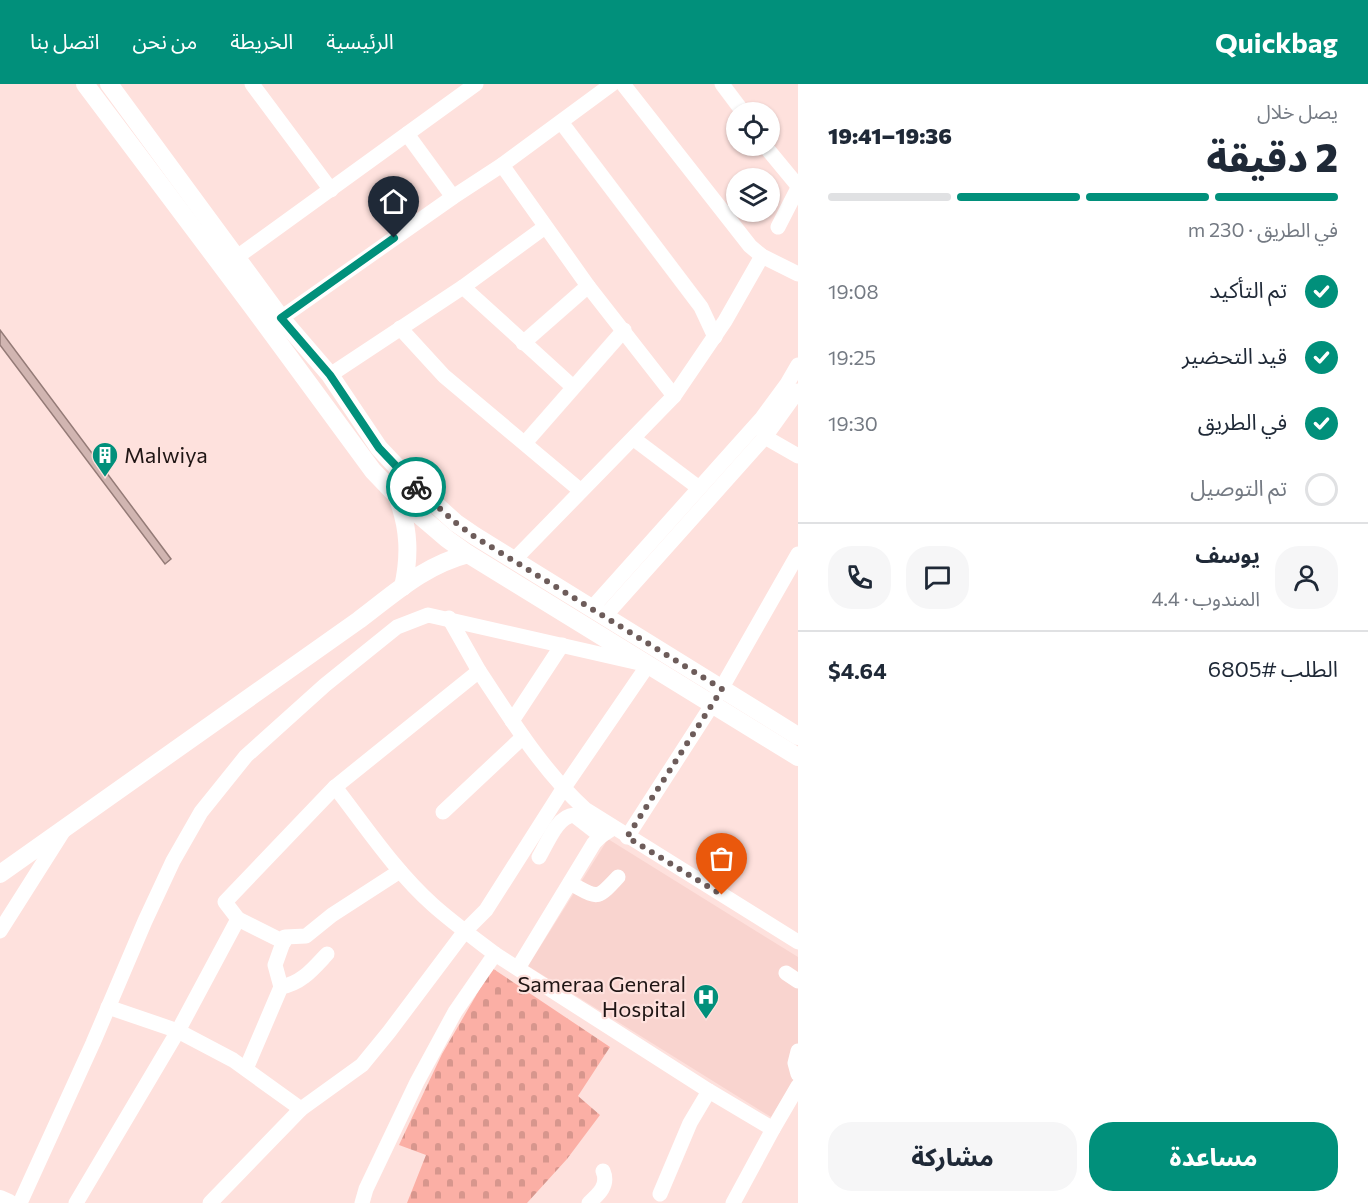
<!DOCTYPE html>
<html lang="ar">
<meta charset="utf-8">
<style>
:root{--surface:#fff;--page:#f6f6f7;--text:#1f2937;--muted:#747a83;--line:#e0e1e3;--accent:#01907b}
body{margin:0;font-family:Commissioner,"Noto Sans Arabic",sans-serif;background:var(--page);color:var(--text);direction:rtl;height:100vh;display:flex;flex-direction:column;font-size:22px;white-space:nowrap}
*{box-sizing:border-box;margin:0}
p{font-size:20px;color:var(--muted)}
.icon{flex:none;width:33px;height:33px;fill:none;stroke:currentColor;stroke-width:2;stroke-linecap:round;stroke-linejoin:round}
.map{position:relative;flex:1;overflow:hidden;direction:ltr}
.side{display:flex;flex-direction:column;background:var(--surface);width:570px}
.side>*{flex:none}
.fabs{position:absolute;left:726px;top:18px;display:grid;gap:12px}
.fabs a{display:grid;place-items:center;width:54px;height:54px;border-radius:50%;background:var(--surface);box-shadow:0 2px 4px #0004;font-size:30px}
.pin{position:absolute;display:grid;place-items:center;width:51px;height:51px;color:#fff;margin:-62px -26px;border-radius:50% 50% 50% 0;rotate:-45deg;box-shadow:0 0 6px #0007}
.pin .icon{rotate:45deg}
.courier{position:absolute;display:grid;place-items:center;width:60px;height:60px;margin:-30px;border:4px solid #01907b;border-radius:50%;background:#fff;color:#222;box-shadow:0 2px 8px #0007}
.overview em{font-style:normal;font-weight:800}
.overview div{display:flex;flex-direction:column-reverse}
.overview{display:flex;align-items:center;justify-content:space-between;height:102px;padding:0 30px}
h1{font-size:39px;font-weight:800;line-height:45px}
.bar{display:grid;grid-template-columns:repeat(4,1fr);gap:9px 6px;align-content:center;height:72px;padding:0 30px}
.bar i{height:8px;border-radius:4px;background:var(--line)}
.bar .selected{background:var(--accent)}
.bar p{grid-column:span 4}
.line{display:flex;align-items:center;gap:15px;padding:0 30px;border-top:2px solid var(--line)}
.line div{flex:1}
.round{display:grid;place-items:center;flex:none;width:63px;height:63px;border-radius:24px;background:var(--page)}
ol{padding:0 30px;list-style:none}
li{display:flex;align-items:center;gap:18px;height:66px}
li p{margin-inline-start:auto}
li .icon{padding:6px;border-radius:50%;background:var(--accent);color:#fff;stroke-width:4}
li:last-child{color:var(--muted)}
li i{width:33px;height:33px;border:3px solid var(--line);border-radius:50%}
.cta{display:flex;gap:12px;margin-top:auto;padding:12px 30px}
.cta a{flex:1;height:69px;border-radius:24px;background:var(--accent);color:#fff;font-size:24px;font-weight:800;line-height:69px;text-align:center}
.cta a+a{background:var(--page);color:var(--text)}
header{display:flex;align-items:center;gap:36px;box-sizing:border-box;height:84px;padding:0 30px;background:var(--accent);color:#fff}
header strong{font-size:28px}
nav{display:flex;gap:33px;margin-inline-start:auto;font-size:21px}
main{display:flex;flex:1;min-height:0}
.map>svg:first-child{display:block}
.built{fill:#f9d4cf}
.cemetery{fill:url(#cemetery-stones)}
.building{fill:#d1b5b1;stroke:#947b77;stroke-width:1.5}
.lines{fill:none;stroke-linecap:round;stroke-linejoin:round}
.minor{stroke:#fff;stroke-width:15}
.major{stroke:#fff;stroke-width:18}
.done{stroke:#6d5c5a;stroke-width:6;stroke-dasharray:0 10.8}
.route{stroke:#01907b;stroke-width:8}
.labels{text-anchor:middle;stroke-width:4.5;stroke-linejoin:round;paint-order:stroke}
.poi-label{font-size:22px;fill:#1f1514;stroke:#fee1dd;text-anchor:start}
</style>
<header>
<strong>Quickbag</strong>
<nav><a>الرئيسية</a><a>الخريطة</a><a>من نحن</a><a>اتصل بنا</a></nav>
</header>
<main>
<section class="side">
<div class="overview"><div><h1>2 دقيقة</h1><p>يصل خلال</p></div><em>19:36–19:41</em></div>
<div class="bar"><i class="selected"></i><i class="selected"></i><i class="selected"></i><i></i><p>في الطريق · 230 m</p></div>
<ol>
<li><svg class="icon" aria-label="check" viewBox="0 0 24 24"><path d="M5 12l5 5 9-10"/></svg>تم التأكيد<p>19:08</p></li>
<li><svg class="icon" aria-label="check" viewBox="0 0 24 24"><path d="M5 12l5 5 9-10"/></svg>قيد التحضير<p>19:25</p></li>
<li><svg class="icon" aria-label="check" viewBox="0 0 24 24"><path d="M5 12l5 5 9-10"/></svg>في الطريق<p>19:30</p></li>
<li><i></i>تم التوصيل</li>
</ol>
<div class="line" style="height:108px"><a class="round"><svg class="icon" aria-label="person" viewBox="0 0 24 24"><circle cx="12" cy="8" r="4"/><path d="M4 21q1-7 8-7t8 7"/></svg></a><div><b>يوسف</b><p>المندوب · 4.4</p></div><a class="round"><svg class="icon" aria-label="chat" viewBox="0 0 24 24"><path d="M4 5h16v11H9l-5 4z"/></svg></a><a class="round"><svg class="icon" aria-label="phone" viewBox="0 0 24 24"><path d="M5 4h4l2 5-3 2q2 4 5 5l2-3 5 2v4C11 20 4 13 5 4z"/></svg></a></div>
<div class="line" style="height:78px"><div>الطلب #6805</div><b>$4.64</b></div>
<div class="cta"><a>مساعدة</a><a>مشاركة</a></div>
</section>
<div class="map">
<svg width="798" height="1119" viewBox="0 0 798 1119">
<defs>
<pattern id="cemetery-stones" width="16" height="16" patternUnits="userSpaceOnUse" patternTransform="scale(1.5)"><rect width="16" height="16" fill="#fbafa5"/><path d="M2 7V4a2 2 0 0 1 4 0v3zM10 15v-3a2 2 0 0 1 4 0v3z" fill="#d7968d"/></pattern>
</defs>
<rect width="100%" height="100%" fill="#fee1dd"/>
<polygon class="built" points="608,755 798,873 798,989 771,1033 528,882"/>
<polygon class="cemetery" points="492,884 610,963 578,1012 600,1031 567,1075 527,1119 407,1119 426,1071 399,1061 442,970"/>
<polygon class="building" points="0,246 171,475 165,480 0,261"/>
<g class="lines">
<g class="minor">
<polyline points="252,0 331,106"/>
<polyline points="623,0 750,162 762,172 798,190"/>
<polyline points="722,0 743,28"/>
<polyline points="561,38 701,223 715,253"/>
<polyline points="407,50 453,113"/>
<polyline points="765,62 798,102"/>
<polyline points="502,81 588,202 674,312"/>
<polyline points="778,143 798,104"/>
<polyline points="237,173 476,0"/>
<polyline points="463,203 573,303"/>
<polyline points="281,234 453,113 502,81 612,0"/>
<polyline points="400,244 444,292 581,407"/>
<polyline points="523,259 588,202"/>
<polyline points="330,291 463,203 545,143"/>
<polyline points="762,344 765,353 798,372"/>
<polyline points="634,355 699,404"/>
<polyline points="525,359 624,246"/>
<polyline points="514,476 674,312 725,237 762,172"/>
<polyline points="591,525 762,334 787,300 798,281"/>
<polyline points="604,533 765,353 798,307"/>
<path d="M479,587c32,48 63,99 106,138l213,133"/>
<polyline points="512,637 562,561"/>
<path d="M335,703c31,40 60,84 98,118 19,17 41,33 62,49l214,137 64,38"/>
<polyline points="443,728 523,653"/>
<polyline points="627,753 712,621 798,470"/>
<path d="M539,773c8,-13 18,-41 35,-42l27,21"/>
<path d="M570,799c28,15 26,18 48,-6"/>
<polyline points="238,835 284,858"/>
<polyline points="0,847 64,746"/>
<polyline points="518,884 594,759 601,752 613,744"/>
<polyline points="786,889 798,897"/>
<path d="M281,903c21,-4 32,-18 46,-33"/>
<polyline points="108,923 178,947 233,976 301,1025"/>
<polyline points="798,967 795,979 798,990"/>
<polyline points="246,985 281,903 275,881 285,853 306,852 332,831 400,787"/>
<polyline points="660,1110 690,1039 709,1007"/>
<polyline points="20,1119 93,959 145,837 173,777 201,728 246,672 325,601 397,543 428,531 648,581 563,705 486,826 465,847 389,948 362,981 301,1025 210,1119"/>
<polyline points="76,1119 178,947 238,835 225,818 335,703 479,587 449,534"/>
<polyline points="362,1119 366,1105 417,998 455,928 495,870"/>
<path d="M589,1119c10,-9 20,-18 14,-32"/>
<polyline points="733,1119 773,1045 798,1002"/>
</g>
<g class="major">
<polyline points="85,0 251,221 373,387 398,413 447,455 468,470 798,673"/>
<polyline points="109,0 281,234 330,291 379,364 415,402 456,439 475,452 798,652"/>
<path d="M398,415c11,30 12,57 5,88"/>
<path d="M0,790l359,-254c36,-27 64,-54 109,-66"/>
<polyline points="0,1115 9,1119"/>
</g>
</g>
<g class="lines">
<polyline class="done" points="416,403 456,439 475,453 722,605 627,753 722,811"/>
<polyline class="route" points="394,154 281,234 330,291 379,364 416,403"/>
</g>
<defs>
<g id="building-pin" transform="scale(1.35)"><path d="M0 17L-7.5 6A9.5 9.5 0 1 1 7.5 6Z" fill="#01907b" stroke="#fee1dd"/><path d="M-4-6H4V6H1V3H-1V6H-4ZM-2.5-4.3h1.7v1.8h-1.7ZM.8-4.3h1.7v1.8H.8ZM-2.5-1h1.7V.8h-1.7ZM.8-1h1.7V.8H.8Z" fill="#fff"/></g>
<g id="hospital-pin" transform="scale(1.35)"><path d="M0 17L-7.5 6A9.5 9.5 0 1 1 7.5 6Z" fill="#01907b" stroke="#fee1dd"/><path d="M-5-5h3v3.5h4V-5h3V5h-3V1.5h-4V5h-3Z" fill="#fff"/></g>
</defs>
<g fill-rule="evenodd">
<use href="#building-pin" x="105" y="371"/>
<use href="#hospital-pin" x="706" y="913"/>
</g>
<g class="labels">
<g class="poi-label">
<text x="124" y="379">Malwiya</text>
<text x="686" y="908" text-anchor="end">Sameraa General<tspan x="686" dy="25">Hospital</tspan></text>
</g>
</g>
</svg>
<div class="fabs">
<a><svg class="icon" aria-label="locate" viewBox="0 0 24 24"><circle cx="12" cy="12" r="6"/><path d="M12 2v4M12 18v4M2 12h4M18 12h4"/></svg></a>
<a><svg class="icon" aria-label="layers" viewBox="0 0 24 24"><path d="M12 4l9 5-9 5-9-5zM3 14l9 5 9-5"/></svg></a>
</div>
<div class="pin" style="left:722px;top:811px;background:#ea580c"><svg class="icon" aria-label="bag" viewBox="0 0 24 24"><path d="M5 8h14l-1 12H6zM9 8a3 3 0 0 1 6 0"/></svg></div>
<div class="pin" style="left:394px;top:154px;background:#1f2937"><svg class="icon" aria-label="home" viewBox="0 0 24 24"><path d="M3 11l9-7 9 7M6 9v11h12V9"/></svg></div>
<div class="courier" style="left:416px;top:403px"><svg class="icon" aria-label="bike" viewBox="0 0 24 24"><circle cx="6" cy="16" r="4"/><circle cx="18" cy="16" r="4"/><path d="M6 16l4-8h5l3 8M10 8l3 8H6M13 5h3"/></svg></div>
</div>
</main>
